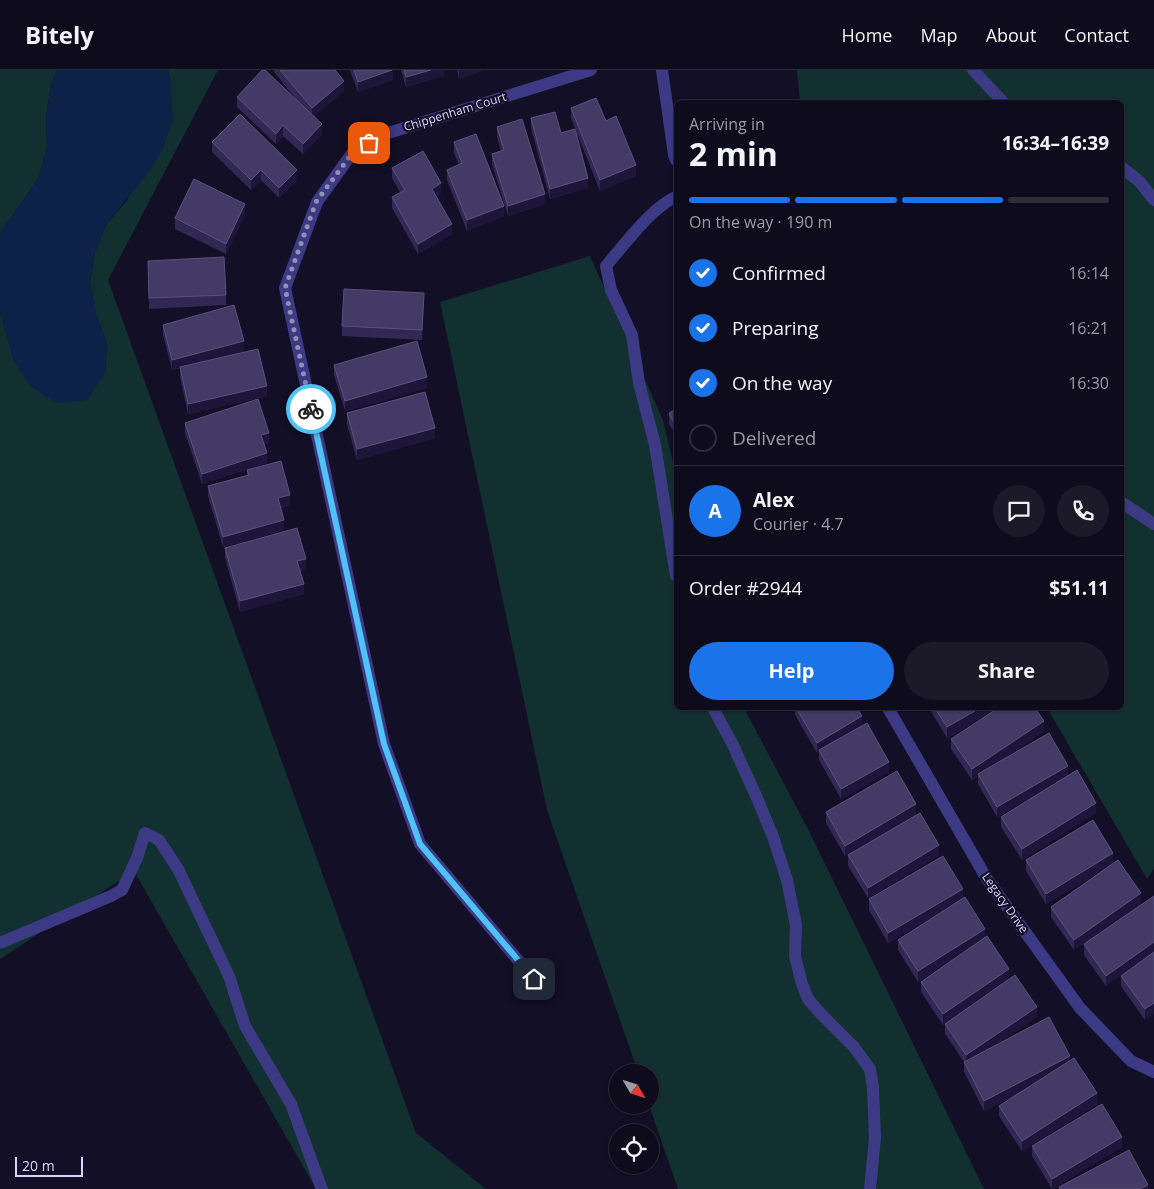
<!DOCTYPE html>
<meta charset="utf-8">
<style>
:root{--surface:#0e0b1c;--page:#1c1929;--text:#f1f3f6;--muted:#9b9ba3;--line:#2e2b3b;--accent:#1a73e8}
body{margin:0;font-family:"Open Sans",sans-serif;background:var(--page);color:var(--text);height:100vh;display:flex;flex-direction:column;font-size:19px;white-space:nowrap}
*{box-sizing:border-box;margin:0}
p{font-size:16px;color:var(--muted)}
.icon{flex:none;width:28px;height:28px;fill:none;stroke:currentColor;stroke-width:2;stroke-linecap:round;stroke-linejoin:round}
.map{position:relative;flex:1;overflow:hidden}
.side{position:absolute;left:674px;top:30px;width:450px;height:610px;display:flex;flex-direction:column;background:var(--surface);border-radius:8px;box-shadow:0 1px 4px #0004,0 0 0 1px var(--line)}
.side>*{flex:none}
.needle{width:32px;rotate:128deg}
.buttons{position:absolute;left:609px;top:994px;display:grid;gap:10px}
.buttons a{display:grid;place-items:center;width:50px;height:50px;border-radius:50%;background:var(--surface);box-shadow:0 1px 4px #0004,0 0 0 1px var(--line);font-size:25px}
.scale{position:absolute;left:15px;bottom:12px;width:68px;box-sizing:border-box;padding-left:5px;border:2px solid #d9d4ff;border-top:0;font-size:14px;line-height:18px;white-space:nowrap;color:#d9d4ff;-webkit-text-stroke:4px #130f26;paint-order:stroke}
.pin{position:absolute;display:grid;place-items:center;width:42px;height:42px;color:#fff;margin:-21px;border-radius:10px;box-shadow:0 2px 8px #0006}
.courier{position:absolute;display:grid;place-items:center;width:50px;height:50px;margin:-25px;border:4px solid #4fc3f7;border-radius:50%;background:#fff;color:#222;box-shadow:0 1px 6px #0007}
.summary em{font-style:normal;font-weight:700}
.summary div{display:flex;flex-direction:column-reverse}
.summary{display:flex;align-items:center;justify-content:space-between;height:85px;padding:0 15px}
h1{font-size:32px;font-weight:700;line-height:38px}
.bar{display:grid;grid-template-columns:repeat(4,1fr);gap:8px 5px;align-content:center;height:60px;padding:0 15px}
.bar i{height:6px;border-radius:4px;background:var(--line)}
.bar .active{background:var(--accent)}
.bar p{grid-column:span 4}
.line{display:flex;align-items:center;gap:12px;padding:0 15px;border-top:1px solid var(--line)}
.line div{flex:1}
.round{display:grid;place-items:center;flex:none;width:52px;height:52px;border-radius:26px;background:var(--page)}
ol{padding:0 15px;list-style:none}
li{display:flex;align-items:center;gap:15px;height:55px}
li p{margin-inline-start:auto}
li .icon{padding:5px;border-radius:50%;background:var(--accent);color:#fff;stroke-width:4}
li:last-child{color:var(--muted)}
li i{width:28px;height:28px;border:2px solid var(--line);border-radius:50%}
.button{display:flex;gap:10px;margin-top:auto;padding:10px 15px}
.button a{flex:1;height:58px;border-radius:30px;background:var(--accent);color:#fff;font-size:20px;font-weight:700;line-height:58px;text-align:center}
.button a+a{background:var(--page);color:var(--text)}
header{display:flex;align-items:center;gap:30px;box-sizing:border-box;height:70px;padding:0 25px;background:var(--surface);border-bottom:1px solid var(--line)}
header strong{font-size:24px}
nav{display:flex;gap:28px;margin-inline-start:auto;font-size:18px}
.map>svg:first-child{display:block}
.green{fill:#12302f}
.water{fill:#0c2248}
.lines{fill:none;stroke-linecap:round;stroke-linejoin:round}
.minor{stroke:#3d3a85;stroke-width:12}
.wall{fill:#312854}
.shaded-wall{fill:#1d163a}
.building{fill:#433a66;stroke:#5a527e}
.done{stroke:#948fb3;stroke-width:5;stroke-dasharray:0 9}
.route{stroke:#4fc3f7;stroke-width:6}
.labels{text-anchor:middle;stroke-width:4.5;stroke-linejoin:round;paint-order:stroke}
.street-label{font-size:12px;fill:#d9d4ff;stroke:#130f26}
</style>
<header>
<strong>Bitely</strong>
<nav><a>Home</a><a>Map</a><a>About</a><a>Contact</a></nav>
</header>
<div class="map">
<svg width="1154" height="1119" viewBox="0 0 1154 1119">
<rect width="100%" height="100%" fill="#130f26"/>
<g class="green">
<polygon points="0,0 57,0 51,14 46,46 47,78 38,109 0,163"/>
<polygon points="168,0 218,0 108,210 416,1063 486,1119 316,1119 134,801 0,889 0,242 14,291 105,304 107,273 96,244 90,212 95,182 107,153 127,131 171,15"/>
<polygon points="797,0 1154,0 1154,799 1147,809 1047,638 1121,638 1121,32 800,32"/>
<polygon points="590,186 663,350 676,405 676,638 744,638 808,759 984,1119 678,1119 649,1035 650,1035 650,1002 638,1002 547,740 440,232"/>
</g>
<polygon class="water" points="57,0 168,0 171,15 173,49 163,79 146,106 107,153 95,182 90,212 96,244 107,273 105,304 87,330 56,333 31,317 14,291 0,242 0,163 38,109 47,78 46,46 51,14"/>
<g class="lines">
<g class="minor">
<polyline points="662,0 674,85 676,90"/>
<polyline points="973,0 1003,32"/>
<polyline points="1121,97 1139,111 1154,130"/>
<path d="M676,127c-23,9 -53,49 -70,69l5,24 21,45 7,48 16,62 21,131"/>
<polyline points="1121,432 1154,454"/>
<polyline points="713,638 732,673 757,728 773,767 787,810 796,855 795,886 802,914 808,929 821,944 854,977 870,999 873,1018 875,1068 870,1119"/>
<polyline points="888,638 987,809 1080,938 1131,991 1154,1002"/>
<polyline points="0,873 111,826 122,820 137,788 145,763 159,770 178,799 229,906 245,956 291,1034 320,1114 322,1119"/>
<polyline points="534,909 420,774 384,674 285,218 317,132 353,82 385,64 591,0"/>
</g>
</g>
<g class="wall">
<polygon points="274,0 335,0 344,21 314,46 322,64 303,84 283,66 276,74 237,37 237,27 295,28 274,2"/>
<polygon points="350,0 393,0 393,10 358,22"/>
<polygon points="401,0 444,0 444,6 406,17"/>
<polygon points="457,0 484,0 459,9"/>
<polygon points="571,38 606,51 636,106 600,121 571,48"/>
<polygon points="531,48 588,118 550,129 531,58"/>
<polygon points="497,57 545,134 508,146 492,94 492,84 501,81 497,67"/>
<polygon points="212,72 297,110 279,128 261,110 251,120 212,82"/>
<polygon points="454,72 504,146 467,161 447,110 447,100 459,95 454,83"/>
<polygon points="392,98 441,124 437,126 452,164 418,184 392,138 392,127 400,122 392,108"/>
<polygon points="245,145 226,184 175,159 175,148"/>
<polygon points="148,191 226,225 226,235 149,239"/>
<polygon points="424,233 422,270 342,266 342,256"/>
<polygon points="163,255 244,281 211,290 267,326 188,344 180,307 180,298 172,300 163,265"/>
<polygon points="334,295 427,318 345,341 334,305"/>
<polygon points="676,339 676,367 669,353 669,343"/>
<polygon points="347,343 435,368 357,390 347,354"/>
<polygon points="185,353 269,373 264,375 267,393 202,414 185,363"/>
<polygon points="247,400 290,435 281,438 284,460 223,477 208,426 208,416 247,405"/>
<polygon points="225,478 306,499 300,501 304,524 240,542 225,488"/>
<polygon points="795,638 857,638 862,655 889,702 841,729 819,690 819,682 817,683 795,645"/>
<polygon points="929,638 997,638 947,668"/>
<polygon points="1044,661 997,693 1068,705 1096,743 1022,790 1001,757 1001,747 1041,722 997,747 978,714 978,706 972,710 951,679 951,669"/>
<polygon points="826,742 916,745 845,786 826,753"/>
<polygon points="848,785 939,785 868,828 848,796"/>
<polygon points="1026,790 1113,794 1046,834 1026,801"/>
<polygon points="1154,826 1154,943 1145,950 1121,916 1121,906 1128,900 1106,916 1084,885 1084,874"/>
<polygon points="869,829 963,829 1009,909 958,945 1037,947 991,978 1070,991 1097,1034 1022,1081 999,1046 999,1036 1018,1024 984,1041 964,1002 964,992 945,964 945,954 943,955 921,922 921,912 956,887 918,912 898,880 898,870 946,839 888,873 869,840"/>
<polygon points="1141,834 1074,880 1051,847 1051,837"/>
<polygon points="1032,1076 1122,1077 1052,1119 1032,1086"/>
</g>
<g class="shaded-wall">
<polygon points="393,0 393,10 358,22 358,12"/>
<polygon points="431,0 444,0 444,6 406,17 406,7"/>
<polygon points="459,0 484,0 459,9"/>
<polygon points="344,11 344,21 312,48 312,38"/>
<polygon points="322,54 322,64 303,84 303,74"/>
<polygon points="283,55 283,66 276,74 276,64"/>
<polygon points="636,95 636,106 600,121 600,110"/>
<polygon points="261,100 261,110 251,120 251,110"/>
<polygon points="297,100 297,110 279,128 279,118"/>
<polygon points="588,108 588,118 550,129 550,119"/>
<polygon points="441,113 441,124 432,129 432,119"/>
<polygon points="545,124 545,134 508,146 508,136"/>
<polygon points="245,134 245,145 226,184 226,174"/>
<polygon points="504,136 504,146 467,161 467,150"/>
<polygon points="452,154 452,164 418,184 418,174"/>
<polygon points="424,223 424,233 422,270 422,260"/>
<polygon points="244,271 244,281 172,300 172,290"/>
<polygon points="427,307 427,318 345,341 345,331"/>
<polygon points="267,316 267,326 188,344 188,334"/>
<polygon points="435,358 435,368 357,390 357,379"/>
<polygon points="269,363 269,373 261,376 261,365"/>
<polygon points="267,383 267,393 202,414 202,404"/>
<polygon points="290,425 290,435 278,438 278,428"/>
<polygon points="284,450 284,460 223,477 223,467"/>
<polygon points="306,489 306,499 297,501 297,491"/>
<polygon points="304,514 304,524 240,542 240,531"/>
<polygon points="980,638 997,638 947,668 947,657"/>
<polygon points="862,646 862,657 819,680 819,682 817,683 817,673"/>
<polygon points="1044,651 1044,661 979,705 978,704 978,706 972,710 972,699"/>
<polygon points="889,692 889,702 841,729 841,719"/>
<polygon points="1068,696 1068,707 997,747 997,737"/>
<polygon points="1096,733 1096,743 1022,790 1022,779"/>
<polygon points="916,734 916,745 845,786 845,776"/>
<polygon points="939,775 939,785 868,828 868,818"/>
<polygon points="1113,783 1113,794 1046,834 1046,824"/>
<polygon points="963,819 963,830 888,873 888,863"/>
<polygon points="1141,823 1141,834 1074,880 1074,870"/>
<polygon points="985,859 985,869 918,912 918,901"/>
<polygon points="1154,872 1154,883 1106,916 1106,906"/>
<polygon points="1009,899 1009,909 943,955 943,944"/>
<polygon points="1154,933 1154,943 1145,950 1145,939"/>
<polygon points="1037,937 1037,947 966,995 966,985"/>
<polygon points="1070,986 1070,996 984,1041 984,1031"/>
<polygon points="1097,1023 1097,1034 1022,1081 1022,1071"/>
<polygon points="1122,1067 1122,1077 1052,1119 1052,1109"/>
<polygon points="1148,1115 1148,1119 1140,1119"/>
</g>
<g class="building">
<polygon points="262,0 265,0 322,54 303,74 283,55 276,64 237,27"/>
<polygon points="280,0 335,0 344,11 312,38"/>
<polygon points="354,0 392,0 358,12"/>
<polygon points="404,0 431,0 406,7"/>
<polygon points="596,28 606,51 616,46 636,95 600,110 571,38"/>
<polygon points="555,42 561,63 575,59 588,108 550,119 531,48"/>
<polygon points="240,44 297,100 279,118 261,100 251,110 212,72"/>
<polygon points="522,49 545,124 508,136 492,84 504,80 497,57"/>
<polygon points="476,64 504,136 467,150 447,100 462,93 454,72"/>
<polygon points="423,81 441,113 432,119 452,154 418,174 392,127 405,120 392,98"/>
<polygon points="194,109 245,134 226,174 175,148"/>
<polygon points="224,187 226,225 149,228 148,191"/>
<polygon points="344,219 424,223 422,260 342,256"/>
<polygon points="234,235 244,271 172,290 163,255"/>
<polygon points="417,271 427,307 345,331 334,295"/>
<polygon points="258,279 267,316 188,334 180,297"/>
<polygon points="425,322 435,358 357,379 347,343"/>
<polygon points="258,329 269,363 261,365 267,383 202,404 185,353"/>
<polygon points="676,339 676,357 669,343"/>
<polygon points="281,391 290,425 278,428 284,450 223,467 208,416 249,405 247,400"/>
<polygon points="297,458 306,489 297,491 304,514 240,531 225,478"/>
<polygon points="796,638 857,638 862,646 817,673"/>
<polygon points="935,638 980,638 947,657"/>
<polygon points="998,638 1035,638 1044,651 972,699 951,669"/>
<polygon points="867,653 889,692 841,719 819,680"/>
<polygon points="1049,663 1068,696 997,737 978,704"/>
<polygon points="1077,700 1096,733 1022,779 1001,747"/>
<polygon points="897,701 916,734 845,776 826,742"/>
<polygon points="920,743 939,775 868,818 848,785"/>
<polygon points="1093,750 1113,783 1046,824 1026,790"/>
<polygon points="943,786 963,819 888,863 869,829"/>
<polygon points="1118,790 1141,823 1074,870 1051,837"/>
<polygon points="1154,826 1154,872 1106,906 1084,874"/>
<polygon points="965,827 985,859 918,901 898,870"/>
<polygon points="987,866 1009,899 943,944 921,912"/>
<polygon points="1154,882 1154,933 1145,939 1121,906"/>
<polygon points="1015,905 1037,937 966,985 945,954"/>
<polygon points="1049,947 1070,986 984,1031 964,992"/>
<polygon points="1074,988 1097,1023 1022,1071 999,1036"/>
<polygon points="1102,1034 1122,1067 1052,1109 1032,1076"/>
<polygon points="1129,1080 1148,1115 1140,1119 1060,1119 1059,1117"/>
</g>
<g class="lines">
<polyline class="done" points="311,339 285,218 316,132 353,82 369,73"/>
<polyline class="route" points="311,339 384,674 420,774 534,909"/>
</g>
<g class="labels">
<g class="street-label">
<text transform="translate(455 42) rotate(-17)" y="4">Chippenham Court</text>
<text transform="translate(1005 833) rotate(55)" y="4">Legacy Drive</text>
</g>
</g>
</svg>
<div class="buttons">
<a><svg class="needle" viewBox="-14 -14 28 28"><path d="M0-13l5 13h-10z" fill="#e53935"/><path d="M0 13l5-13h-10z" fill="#9b9ba3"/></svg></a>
<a><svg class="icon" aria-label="locate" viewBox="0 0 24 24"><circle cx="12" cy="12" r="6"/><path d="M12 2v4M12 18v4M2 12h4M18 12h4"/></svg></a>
</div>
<div class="scale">20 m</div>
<div class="pin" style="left:369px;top:73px;background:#ea580c"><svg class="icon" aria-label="bag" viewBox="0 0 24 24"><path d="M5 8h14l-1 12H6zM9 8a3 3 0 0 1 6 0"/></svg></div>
<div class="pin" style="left:534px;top:909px;background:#1f2937"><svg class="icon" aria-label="home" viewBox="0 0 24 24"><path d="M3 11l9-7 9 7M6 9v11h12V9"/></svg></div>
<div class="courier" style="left:311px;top:339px"><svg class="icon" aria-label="bike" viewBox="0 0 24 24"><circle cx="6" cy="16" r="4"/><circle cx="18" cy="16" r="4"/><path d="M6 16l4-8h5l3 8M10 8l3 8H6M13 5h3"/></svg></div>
<section class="side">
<div class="summary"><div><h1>2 min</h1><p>Arriving in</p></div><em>16:34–16:39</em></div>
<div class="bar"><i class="active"></i><i class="active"></i><i class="active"></i><i></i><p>On the way · 190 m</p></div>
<ol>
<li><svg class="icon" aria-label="check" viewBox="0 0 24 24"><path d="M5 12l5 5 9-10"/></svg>Confirmed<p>16:14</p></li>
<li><svg class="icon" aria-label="check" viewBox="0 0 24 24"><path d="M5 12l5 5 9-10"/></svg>Preparing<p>16:21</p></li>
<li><svg class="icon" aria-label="check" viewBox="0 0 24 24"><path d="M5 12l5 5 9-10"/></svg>On the way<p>16:30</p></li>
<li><i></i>Delivered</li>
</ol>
<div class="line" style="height:90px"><b class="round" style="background:var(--accent);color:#fff">A</b><div><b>Alex</b><p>Courier · 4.7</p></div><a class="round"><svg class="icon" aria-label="chat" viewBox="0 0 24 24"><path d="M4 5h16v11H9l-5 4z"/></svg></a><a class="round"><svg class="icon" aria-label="phone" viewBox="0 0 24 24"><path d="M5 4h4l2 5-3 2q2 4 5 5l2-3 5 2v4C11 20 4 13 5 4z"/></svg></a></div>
<div class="line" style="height:65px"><div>Order #2944</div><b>$51.11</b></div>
<div class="button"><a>Help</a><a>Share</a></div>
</section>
</div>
